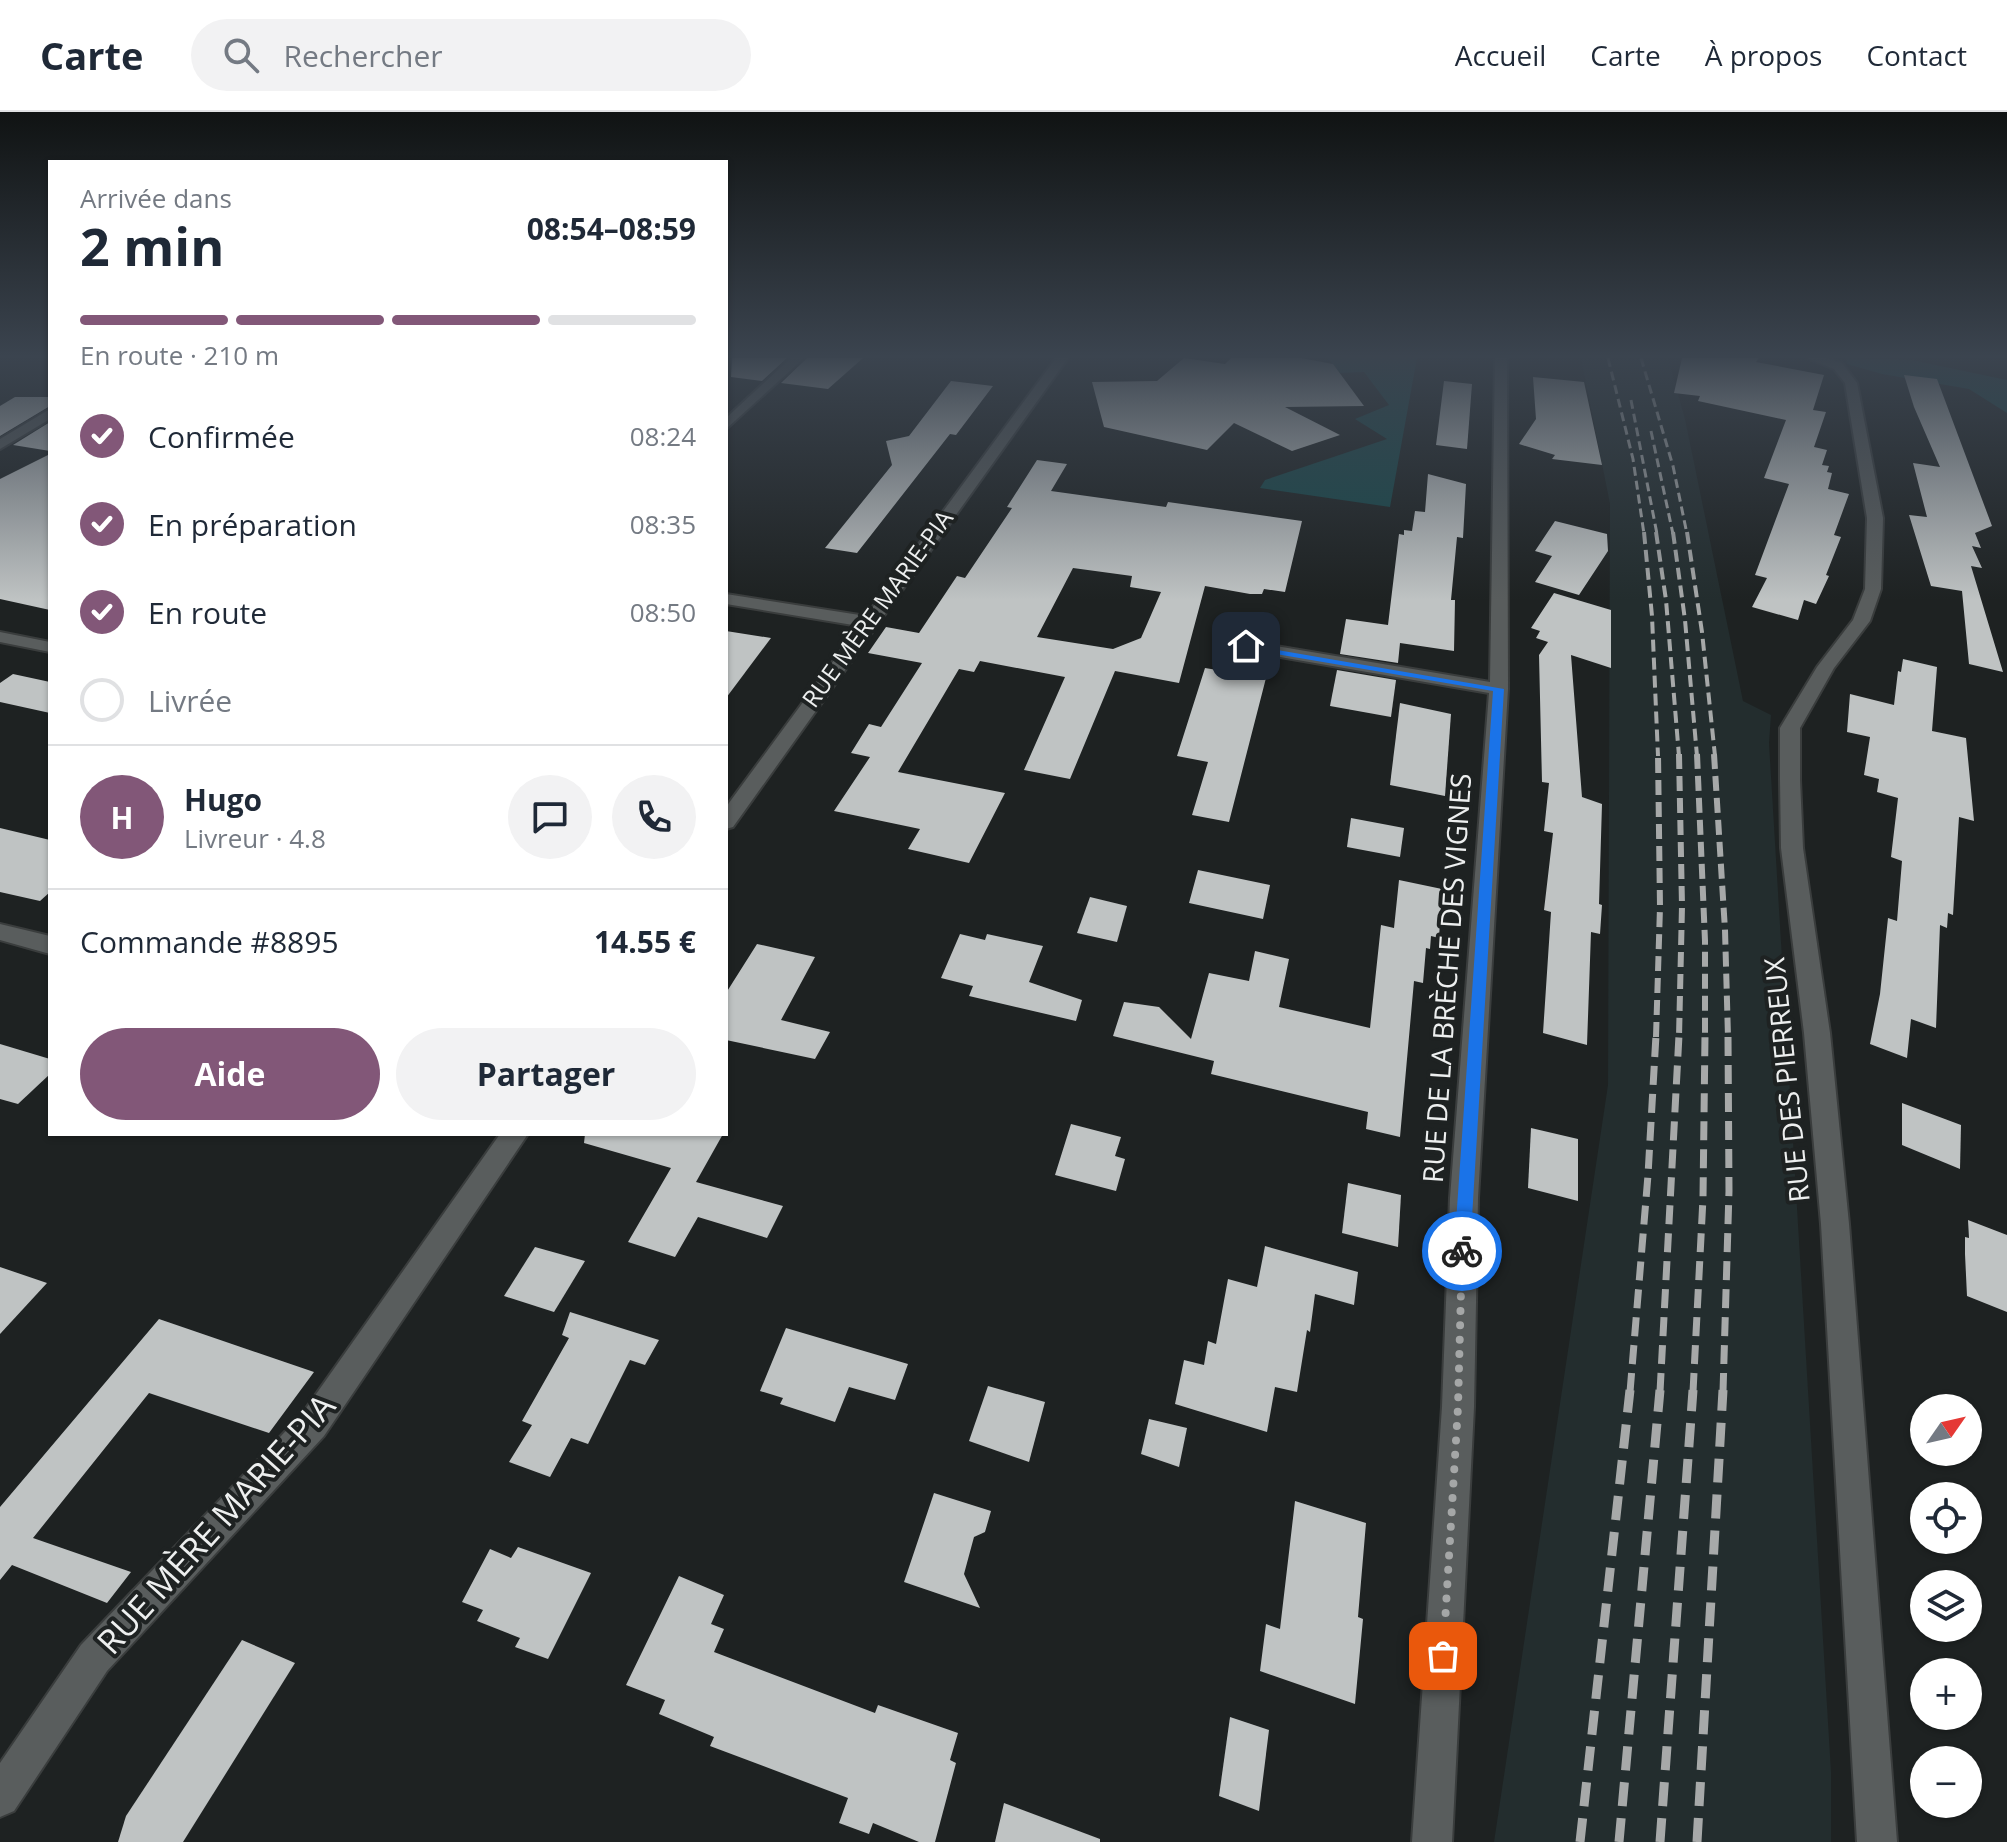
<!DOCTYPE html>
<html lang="fr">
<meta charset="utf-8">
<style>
:root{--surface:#fff;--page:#f2f2f3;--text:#1f2937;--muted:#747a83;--line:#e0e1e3;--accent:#825778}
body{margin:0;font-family:"Open Sans",sans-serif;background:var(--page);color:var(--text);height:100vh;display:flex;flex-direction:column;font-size:30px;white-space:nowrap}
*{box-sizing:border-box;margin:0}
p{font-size:26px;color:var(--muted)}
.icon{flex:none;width:44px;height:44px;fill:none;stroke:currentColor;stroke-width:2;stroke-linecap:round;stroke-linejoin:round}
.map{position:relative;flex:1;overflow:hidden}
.drawer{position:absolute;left:48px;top:48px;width:680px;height:976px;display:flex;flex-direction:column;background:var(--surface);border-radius:0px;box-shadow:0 2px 6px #0004}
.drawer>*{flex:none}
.needle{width:52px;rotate:56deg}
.buttons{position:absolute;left:1910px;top:1282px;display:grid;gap:16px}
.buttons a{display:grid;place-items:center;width:72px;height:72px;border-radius:50%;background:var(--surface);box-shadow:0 2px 6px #0004;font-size:40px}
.pin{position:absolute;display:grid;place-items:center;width:68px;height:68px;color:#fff;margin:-34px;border-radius:16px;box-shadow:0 4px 12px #0006}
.courier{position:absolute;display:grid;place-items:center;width:80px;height:80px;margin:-40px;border:6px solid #1a73e8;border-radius:50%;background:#fff;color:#222;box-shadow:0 2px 10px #0007}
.head em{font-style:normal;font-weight:700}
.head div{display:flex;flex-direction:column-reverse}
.head{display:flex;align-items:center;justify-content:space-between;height:136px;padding:0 32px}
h1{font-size:52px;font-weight:700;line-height:60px}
.bar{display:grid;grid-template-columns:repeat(4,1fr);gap:12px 8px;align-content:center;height:96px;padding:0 32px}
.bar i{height:10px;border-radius:6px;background:var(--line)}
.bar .active{background:var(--accent)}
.bar p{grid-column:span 4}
.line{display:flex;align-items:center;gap:20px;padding:0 32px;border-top:2px solid var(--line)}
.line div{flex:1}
.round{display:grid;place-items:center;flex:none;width:84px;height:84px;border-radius:42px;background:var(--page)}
ol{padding:0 32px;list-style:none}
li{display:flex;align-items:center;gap:24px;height:88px}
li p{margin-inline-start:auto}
li .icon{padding:8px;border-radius:50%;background:var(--accent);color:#fff;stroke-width:4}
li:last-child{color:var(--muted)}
li i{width:44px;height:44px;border:4px solid var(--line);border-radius:50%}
.action{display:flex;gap:16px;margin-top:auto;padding:16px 32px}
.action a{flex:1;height:92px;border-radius:48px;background:var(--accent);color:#fff;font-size:32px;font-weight:700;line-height:92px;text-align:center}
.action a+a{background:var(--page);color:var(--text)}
header{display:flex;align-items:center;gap:48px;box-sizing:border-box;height:112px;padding:0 40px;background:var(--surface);border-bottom:2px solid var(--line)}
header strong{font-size:38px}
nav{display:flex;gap:44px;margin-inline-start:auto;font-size:28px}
.search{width:560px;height:72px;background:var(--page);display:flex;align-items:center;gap:20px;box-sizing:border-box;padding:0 28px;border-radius:44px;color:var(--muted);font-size:30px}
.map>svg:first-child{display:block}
.built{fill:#232d2e}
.green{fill:#18494b}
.building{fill:#bfc3c3;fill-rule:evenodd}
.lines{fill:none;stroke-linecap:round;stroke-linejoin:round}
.street-casing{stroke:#3a3d3d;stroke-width:4}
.secondary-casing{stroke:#3a3d3d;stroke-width:4}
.street{fill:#595d5d;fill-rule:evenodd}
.secondary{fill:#595d5d;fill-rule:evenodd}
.rail-far4{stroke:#a7a9a9;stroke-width:3;stroke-dasharray:9 5;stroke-linecap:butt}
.rail-far3{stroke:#a7a9a9;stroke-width:4;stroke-dasharray:12 6;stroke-linecap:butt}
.rail-far2{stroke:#a7a9a9;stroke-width:6;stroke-dasharray:15 7;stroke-linecap:butt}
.rail-far1{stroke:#a7a9a9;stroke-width:7;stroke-dasharray:19 9;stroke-linecap:butt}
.rail{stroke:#a7a9a9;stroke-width:9;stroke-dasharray:24 12;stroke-linecap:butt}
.route{fill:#1a73e8}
.done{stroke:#a5a7a7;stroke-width:8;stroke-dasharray:0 14.4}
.labels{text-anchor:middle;stroke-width:8;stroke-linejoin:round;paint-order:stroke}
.far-street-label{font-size:24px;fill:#edefef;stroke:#1e2222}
.street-label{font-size:28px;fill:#edefef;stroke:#1e2222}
.near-street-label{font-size:34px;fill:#edefef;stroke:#1e2222}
</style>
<header>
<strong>Carte</strong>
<div class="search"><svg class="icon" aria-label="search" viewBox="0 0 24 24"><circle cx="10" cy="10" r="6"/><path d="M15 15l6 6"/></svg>Rechercher</div>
<nav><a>Accueil</a><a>Carte</a><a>À propos</a><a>Contact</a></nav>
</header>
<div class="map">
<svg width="2007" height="1730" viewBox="0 0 2007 1730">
<rect width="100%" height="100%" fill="#1e2222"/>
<polygon class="built" points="1581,246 1668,246 1685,307 1743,589 1771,603 1769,631 1831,1660 1831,1730 1494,1730 1608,973 1610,392"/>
<g class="green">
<polygon points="1328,246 1417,246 1390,395 1260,376 1265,368 1387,327 1355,307 1389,293 1364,260 1340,261"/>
<polygon points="1846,246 1912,248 2007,268 2007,301 1969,277 1882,262 1847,252"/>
</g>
<g class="building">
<polygon points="732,246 787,246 762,269 731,265"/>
<polygon points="807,246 863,246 828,277 781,271"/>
<polygon points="1184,246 1225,252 1231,246 1301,246 1333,252 1364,294 1285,295 1340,323 1292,339 1234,311 1207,338 1104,315 1092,270 1157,269"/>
<polygon points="1682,246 1759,246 1756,250 1824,263 1813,298 1826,300 1814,335 1827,338 1822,353 1829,354 1827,360 1832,361 1828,377 1849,382 1834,423 1841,425 1826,463 1829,464 1816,492 1804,488 1798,508 1752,495 1767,466 1755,463 1789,372 1764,366 1786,308 1698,289 1700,284 1674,281"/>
<polygon points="1904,263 1937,267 1992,414 1975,421 1981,436 1972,434 1982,456 1971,454 2003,560 1969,552 1962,479 1931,474 1909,403 1927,405 1913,351 1940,355 1914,295"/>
<polygon points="1533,265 1584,270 1602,353 1552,347 1555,343 1519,332 1536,307"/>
<polygon points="951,269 993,274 956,323 950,322 857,441 825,436 892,353 886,329 909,324"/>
<polygon points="1444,269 1472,272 1467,337 1436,333"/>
<polygon points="15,285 50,285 50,294 0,324 0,294"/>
<polygon points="50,310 50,339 13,333"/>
<polygon points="50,342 50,498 0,487 0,367"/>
<path d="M1037,348l30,4 -16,27 115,16 2,-5 134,19 -17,71 -21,-3 -2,5h-12l-45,-8 -26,97 -64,-12 -45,108 -46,-9 41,-93 -85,-16 -6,11 -15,-3 -61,103 107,21 -36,70 -61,-14 12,-20 -86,-18 36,-54 -19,-4 18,-29 12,3 41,-64 -54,-10 18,-26 33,6 38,-57 8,2 47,-70 -5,-1zM1073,456l59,8 -2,11 31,5 -20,46 -28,11 -76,-12z"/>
<polygon points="1428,362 1466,372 1463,426 1457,425 1451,488 1455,488 1454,539 1400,531 1398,551 1340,542 1346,507 1388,513 1399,422 1404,423 1404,418 1412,419 1415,399 1425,400"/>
<polygon points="1555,409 1607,422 1608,439 1579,483 1535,470 1552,444 1535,439"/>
<polygon points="1554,481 1611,498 1611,556 1571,543 1582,685 1602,692 1599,792 1602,793 1600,822 1591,820 1587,933 1543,921 1551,800 1544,798 1553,721 1544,719 1549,671 1542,670 1539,543 1548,530 1536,526 1540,519 1531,516"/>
<polygon points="726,519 771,526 726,586"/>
<polygon points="1903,547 1937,555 1932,619 1966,626 1974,709 1959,705 1953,803 1948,801 1947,816 1940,813 1936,916 1911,907 1907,946 1870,932 1880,882 1888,806 1897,809 1902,749 1891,745 1898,686 1877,680 1879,667 1864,663 1870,625 1847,620 1850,582 1894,593 1898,559 1901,560"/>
<polygon points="1205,556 1266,566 1229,710 1192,703 1208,650 1177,644"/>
<polygon points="1337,558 1396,568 1391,605 1330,594"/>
<polygon points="13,562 50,570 50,601 0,590 0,571"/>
<polygon points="1400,591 1451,602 1445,684 1390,673"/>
<polygon points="1351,706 1404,716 1400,745 1347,735"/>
<polygon points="0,716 50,728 50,780 40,789 0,780"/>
<polygon points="1198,758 1270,773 1263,807 1189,791"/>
<polygon points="1399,768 1442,777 1439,826 1431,824 1430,837 1426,836 1423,871 1414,869 1400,1025 1366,1017 1368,1000 1211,962 1214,949 1113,924 1124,890 1159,895 1191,927 1209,861 1249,869 1255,839 1289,847 1279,895 1370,916 1381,813 1394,816"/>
<polygon points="1090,785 1127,794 1117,830 1077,821"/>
<polygon points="960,822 985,828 987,822 1043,834 1029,870 1082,888 1076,909 969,884 973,874 941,866"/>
<polygon points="757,832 815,845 781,908 830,920 815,947 726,928 726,881"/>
<polygon points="0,932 50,947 50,962 18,992 0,987"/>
<polygon points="1902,991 1961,1013 1960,1057 1902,1033"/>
<polygon points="1071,1012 1121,1025 1115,1044 1125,1047 1116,1079 1055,1063"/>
<polygon points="1531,1016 1578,1027 1578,1089 1528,1076"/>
<polygon points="585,1022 723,1022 696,1070 783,1094 767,1126 698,1105 675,1145 628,1130 671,1056 584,1031"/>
<polygon points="1348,1071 1401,1083 1398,1135 1342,1121"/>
<polygon points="1968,1108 2007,1123 2007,1200 1967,1184 1965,1142 1965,1125 1969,1126"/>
<polygon points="1265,1134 1358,1160 1354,1193 1315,1182 1310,1220 1307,1218 1297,1280 1275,1275 1267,1320 1175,1292 1184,1248 1204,1253 1208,1229 1216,1232 1228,1167 1257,1175"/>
<polygon points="535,1135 585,1149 554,1200 504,1184"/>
<polygon points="0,1155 47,1171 0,1222"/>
<polygon points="570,1200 659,1228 645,1253 630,1248 588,1332 571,1326 550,1365 509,1350 532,1313 522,1309 569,1226 562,1223"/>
<polygon points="159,1207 314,1260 269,1321 149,1281 33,1426 131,1460 107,1491 12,1453 0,1468 0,1395"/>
<polygon points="786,1216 908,1252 895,1288 849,1275 835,1310 780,1292 783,1286 760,1279"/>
<polygon points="988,1274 1045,1290 1029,1350 969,1329"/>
<polygon points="1149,1307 1187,1316 1179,1355 1141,1342"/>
<polygon points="934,1381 991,1399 985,1420 974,1425 964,1462 980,1496 904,1470"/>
<polygon points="1295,1389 1366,1411 1358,1505 1363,1507 1355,1592 1260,1559 1266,1512 1280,1517"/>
<polygon points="518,1435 591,1461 548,1547 515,1535 520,1526 477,1509 483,1498 462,1490 490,1437 511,1446"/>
<polygon points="679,1464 724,1483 711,1512 724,1517 714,1540 875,1601 878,1593 958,1621 950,1648 956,1651 935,1730 919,1730 873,1711 869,1722 839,1711 848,1686 710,1634 714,1625 659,1602 665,1588 626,1573"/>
<polygon points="242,1528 295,1551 183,1730 118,1730 126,1704"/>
<polygon points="1230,1605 1269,1618 1259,1699 1219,1684"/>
<polygon points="1004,1691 1100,1727 1100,1730 995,1730"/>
</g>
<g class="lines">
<g class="street-casing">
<g id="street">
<polygon points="791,246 804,246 726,317 726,306"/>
<polygon points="1056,246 1068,246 733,715 726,717 726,695 859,514 726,492 726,482 866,504"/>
<polygon points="1495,246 1507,246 1508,577 1478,1086 1474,1295 1452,1730 1412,1730 1442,1295 1450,1086 1489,581 1246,539 1237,534 1246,529 1490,570"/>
<polygon points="1807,246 1825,246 1842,251 1857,271 1883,406 1881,477 1870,509 1834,556 1800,616 1800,668 1803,736 1830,921 1849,1112 1897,1730 1857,1730 1821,1112 1804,921 1781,736 1780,668 1780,616 1817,555 1853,508 1865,477 1867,406 1845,271 1834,257"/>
<polygon points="0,520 50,530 50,540 0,530"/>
<polygon points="0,812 50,824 50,842 0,828"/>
<polygon points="500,1022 528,1022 324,1324 107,1559 14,1699 0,1705 0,1651 81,1533 302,1302"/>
</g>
</g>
<g class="secondary-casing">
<polygon id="secondary" points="50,297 50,307 0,337 0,327"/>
</g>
<use href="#street" class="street"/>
<use href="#secondary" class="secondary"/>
<g class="rail-far4">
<polyline points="1608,246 1633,347 1644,422"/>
<polyline points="1641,246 1673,354 1687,422"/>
<polyline points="1631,288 1657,422"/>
<polyline points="1651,319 1673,422"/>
</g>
<g class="rail-far3">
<polyline points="1644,420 1652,504 1658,644"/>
<polyline points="1656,420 1666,488 1679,644"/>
<polyline points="1673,420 1685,508 1697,644"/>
<polyline points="1687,420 1702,520 1715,644"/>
</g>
<g class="rail-far2">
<polyline points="1679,642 1682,794 1679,925"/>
<polyline points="1697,642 1705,829 1705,925"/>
<polyline points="1714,642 1725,818 1728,925"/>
<polyline points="1656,925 1660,795 1658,642"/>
</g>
<g class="rail-far1">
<polyline points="1630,1280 1648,1063 1656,923"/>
<polyline points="1660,1280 1679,923"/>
<polyline points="1693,1280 1703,1086 1705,923"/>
<polyline points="1723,1280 1729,1079 1728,923"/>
</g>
<g class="rail">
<polyline points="1580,1730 1630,1278"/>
<polyline points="1619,1730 1660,1278"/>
<polyline points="1660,1730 1693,1278"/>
<polyline points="1697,1730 1723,1278"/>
</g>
</g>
<linearGradient id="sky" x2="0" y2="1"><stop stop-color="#101313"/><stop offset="0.5" stop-color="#3b444f"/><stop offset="1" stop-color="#3b444f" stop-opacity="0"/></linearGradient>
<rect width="2007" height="488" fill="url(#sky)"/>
<polygon class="route" points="1243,532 1504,577 1470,1139 1462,1147 1454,1139 1493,579 1246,537"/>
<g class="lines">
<polyline class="done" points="1443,1544 1458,1295 1462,1139"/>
</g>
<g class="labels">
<g class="far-street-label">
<text transform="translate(878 497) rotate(-54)" y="8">RUE MÈRE MARIE-PIA</text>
</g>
<g class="street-label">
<text transform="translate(1447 866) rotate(-86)" y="10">RUE DE LA BRÈCHE DES VIGNES</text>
<text transform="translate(1787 968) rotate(-96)" y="10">RUE DES PIERREUX</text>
</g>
<g class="near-street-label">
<text transform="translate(216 1412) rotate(-48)" y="12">RUE MÈRE MARIE-PIA</text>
</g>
</g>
</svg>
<div class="buttons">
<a><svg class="needle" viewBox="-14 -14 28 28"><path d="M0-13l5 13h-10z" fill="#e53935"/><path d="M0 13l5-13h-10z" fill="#747a83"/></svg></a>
<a><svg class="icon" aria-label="locate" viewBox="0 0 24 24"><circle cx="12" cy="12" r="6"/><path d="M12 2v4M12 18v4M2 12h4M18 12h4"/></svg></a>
<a><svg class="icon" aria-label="layers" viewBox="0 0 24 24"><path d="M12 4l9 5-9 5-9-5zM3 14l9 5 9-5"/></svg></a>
<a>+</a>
<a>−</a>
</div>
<div class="pin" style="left:1443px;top:1544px;background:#ea580c"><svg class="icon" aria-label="bag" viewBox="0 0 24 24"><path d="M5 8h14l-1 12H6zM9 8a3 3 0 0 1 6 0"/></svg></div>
<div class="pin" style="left:1246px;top:534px;background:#1f2937"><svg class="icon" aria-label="home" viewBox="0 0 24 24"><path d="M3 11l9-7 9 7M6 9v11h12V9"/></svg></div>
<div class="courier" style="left:1462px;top:1139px"><svg class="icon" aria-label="bike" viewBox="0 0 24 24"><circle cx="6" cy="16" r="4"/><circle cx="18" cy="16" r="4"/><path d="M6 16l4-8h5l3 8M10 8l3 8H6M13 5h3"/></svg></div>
<section class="drawer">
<div class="head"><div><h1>2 min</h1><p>Arrivée dans</p></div><em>08:54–08:59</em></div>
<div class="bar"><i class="active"></i><i class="active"></i><i class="active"></i><i></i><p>En route · 210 m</p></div>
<ol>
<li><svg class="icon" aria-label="check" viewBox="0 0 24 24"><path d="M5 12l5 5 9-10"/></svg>Confirmée<p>08:24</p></li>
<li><svg class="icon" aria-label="check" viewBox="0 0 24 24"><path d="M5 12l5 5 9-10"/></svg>En préparation<p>08:35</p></li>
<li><svg class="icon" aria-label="check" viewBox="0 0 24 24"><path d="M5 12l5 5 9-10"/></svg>En route<p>08:50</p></li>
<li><i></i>Livrée</li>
</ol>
<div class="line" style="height:144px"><b class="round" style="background:var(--accent);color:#fff">H</b><div><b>Hugo</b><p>Livreur · 4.8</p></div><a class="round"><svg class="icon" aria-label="chat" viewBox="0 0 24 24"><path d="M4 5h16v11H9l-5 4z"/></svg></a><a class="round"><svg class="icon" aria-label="phone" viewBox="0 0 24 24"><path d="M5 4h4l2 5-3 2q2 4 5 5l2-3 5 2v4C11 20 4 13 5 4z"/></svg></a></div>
<div class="line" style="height:104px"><div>Commande #8895</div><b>14.55 €</b></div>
<div class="action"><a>Aide</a><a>Partager</a></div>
</section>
</div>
